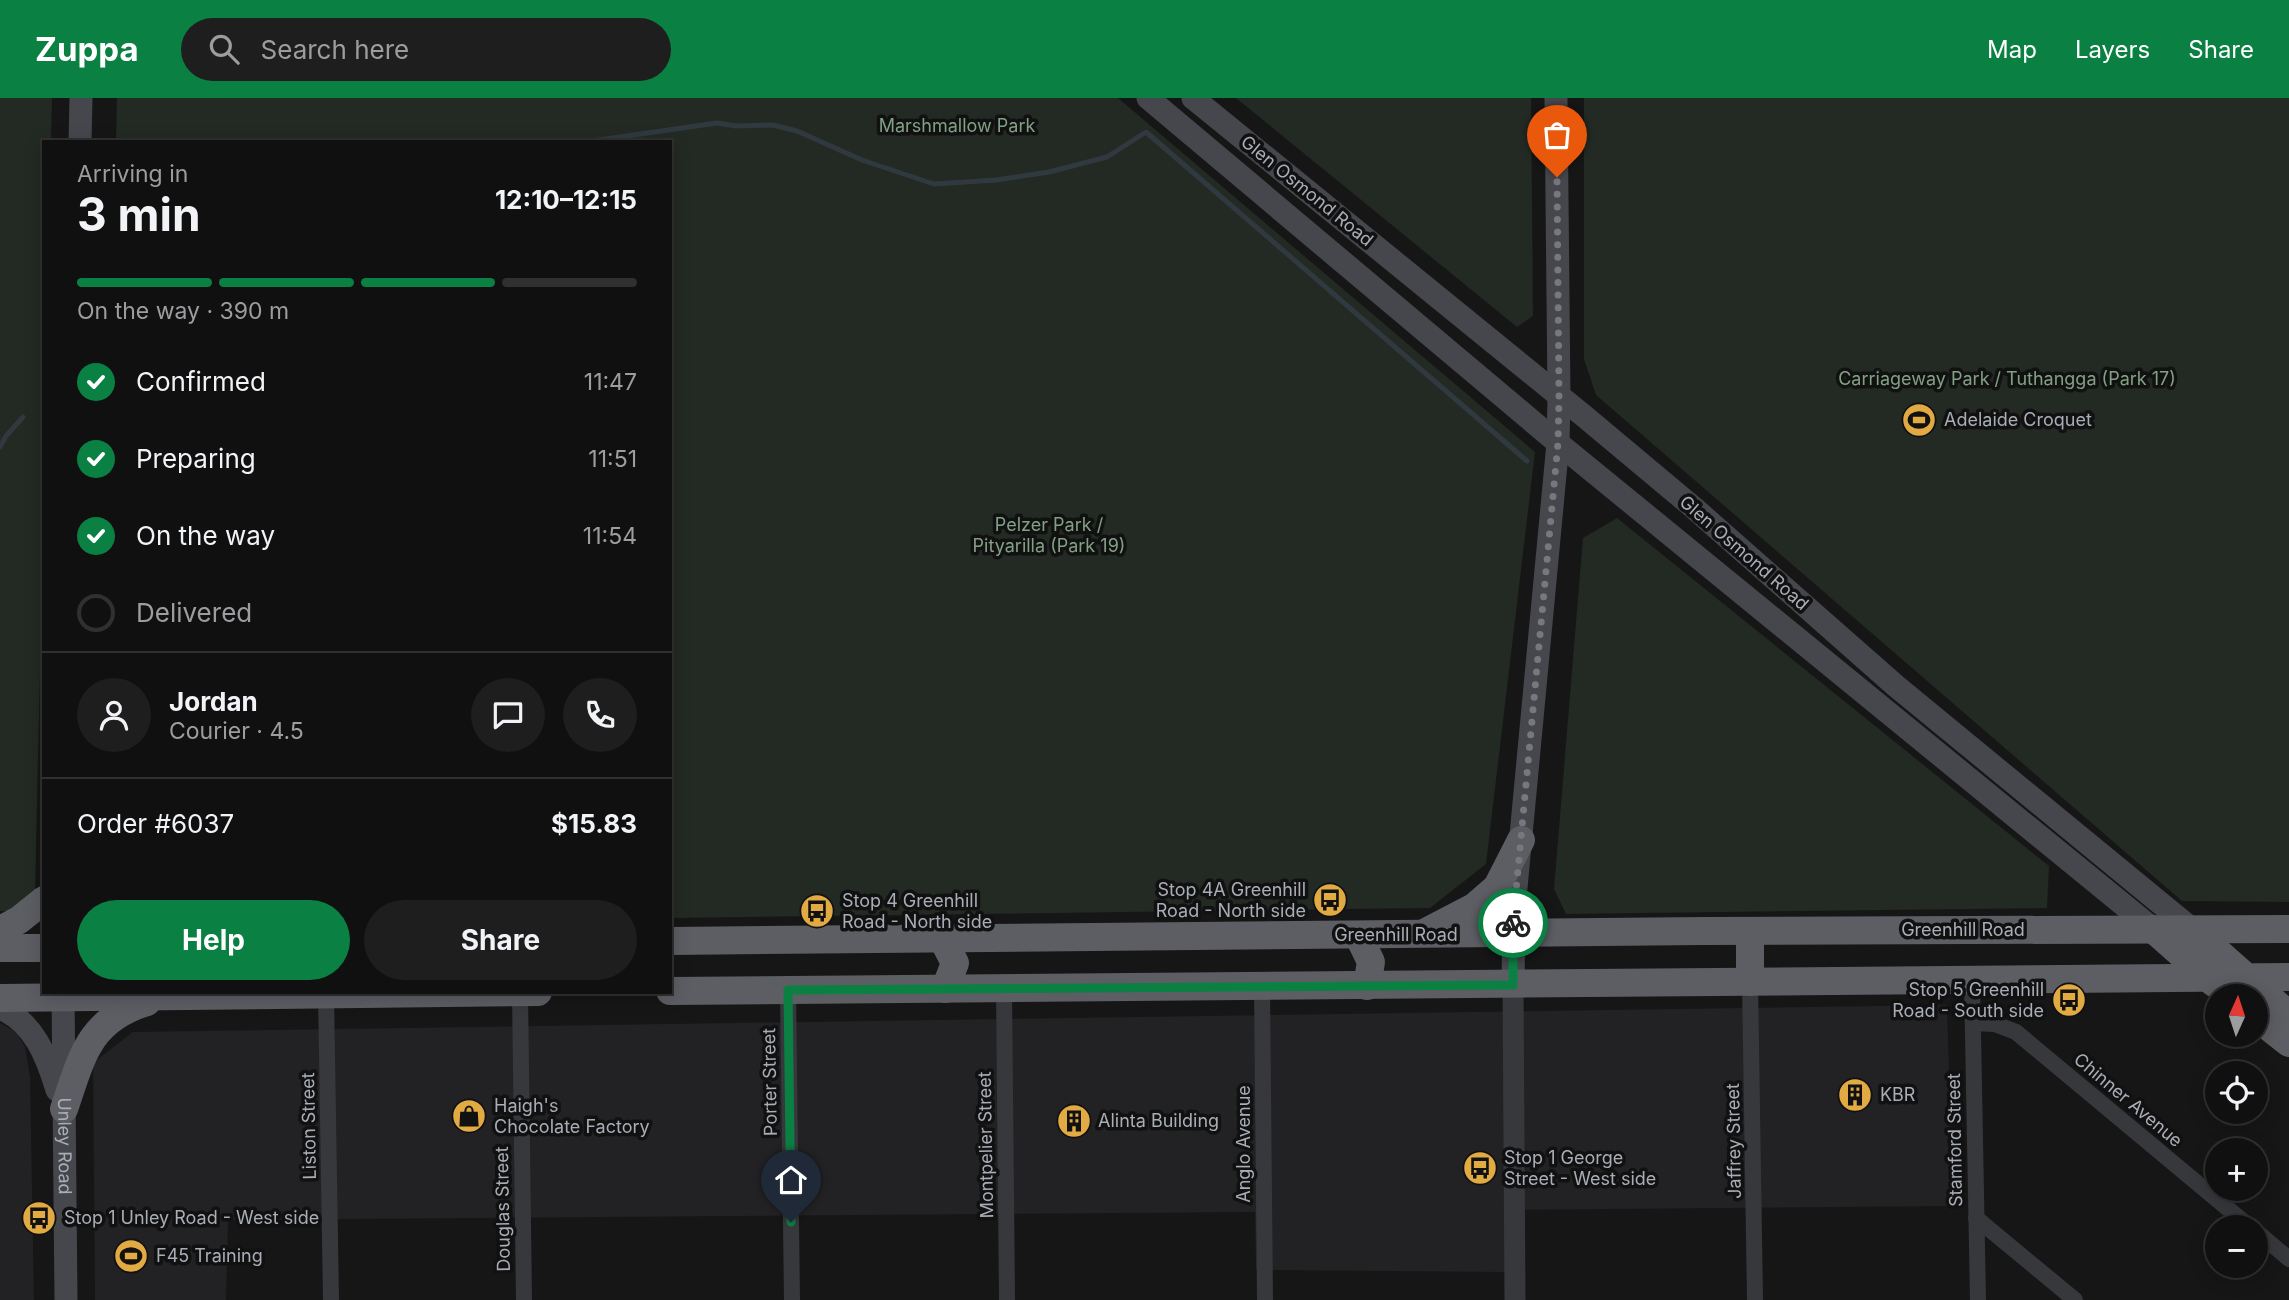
<!DOCTYPE html>
<meta charset="utf-8">
<style>
:root{--surface:#101011;--page:#1e1e1f;--text:#f1f3f6;--muted:#9c9d9f;--line:#303031;--accent:#0b8043}
body{margin:0;font-family:Inter,sans-serif;background:var(--page);color:var(--text);height:100vh;display:flex;flex-direction:column;font-size:26px;white-space:nowrap}
*{box-sizing:border-box;margin:0}
p{font-size:23px;color:var(--muted)}
.icon{flex:none;width:38px;height:38px;fill:none;stroke:currentColor;stroke-width:2;stroke-linecap:round;stroke-linejoin:round}
.map{position:relative;flex:1;overflow:hidden}
.details{position:absolute;left:42px;top:42px;width:630px;height:854px;display:flex;flex-direction:column;background:var(--surface);border-radius:0px;box-shadow:0 4px 18px #0003,0 0 0 2px var(--line)}
.details>*{flex:none}
.needle{width:46px;rotate:3deg}
.buttons{position:absolute;left:2205px;top:886px;display:grid;gap:14px}
.buttons a{display:grid;place-items:center;width:63px;height:63px;border-radius:50%;background:var(--surface);box-shadow:0 4px 18px #0003,0 0 0 2px var(--line);font-size:35px}
.pin{position:absolute;display:grid;place-items:center;width:60px;height:60px;color:#fff;margin:-72px -30px;border-radius:50% 50% 50% 0;rotate:-45deg;box-shadow:0 0 7px #0007}
.pin .icon{rotate:45deg}
.courier{position:absolute;display:grid;place-items:center;width:70px;height:70px;margin:-35px;border:5px solid #0b8043;border-radius:50%;background:#fff;color:#222;box-shadow:0 2px 9px #0007}
.headline em{font-style:normal;font-weight:700}
.headline div{display:flex;flex-direction:column-reverse}
.headline{display:flex;align-items:center;justify-content:space-between;height:119px;padding:0 35px}
h1{font-size:46px;font-weight:700;line-height:52px}
.bar{display:grid;grid-template-columns:repeat(4,1fr);gap:10px 7px;align-content:center;height:84px;padding:0 35px}
.bar i{height:9px;border-radius:5px;background:var(--line)}
.bar .selected{background:var(--accent)}
.bar p{grid-column:span 4}
.line{display:flex;align-items:center;gap:18px;padding:0 35px;border-top:2px solid var(--line)}
.line div{flex:1}
.round{display:grid;place-items:center;flex:none;width:74px;height:74px;border-radius:37px;background:var(--page)}
ol{padding:0 35px;list-style:none}
li{display:flex;align-items:center;gap:21px;height:77px}
li p{margin-inline-start:auto}
li .icon{padding:7px;border-radius:50%;background:var(--accent);color:#fff;stroke-width:4}
li:last-child{color:var(--muted)}
li i{width:38px;height:38px;border:4px solid var(--line);border-radius:50%}
.button{display:flex;gap:14px;margin-top:auto;padding:14px 35px}
.button a{flex:1;height:80px;border-radius:42px;background:var(--accent);color:#fff;font-size:28px;font-weight:700;line-height:80px;text-align:center}
.button a+a{background:var(--page);color:var(--text)}
header{display:flex;align-items:center;gap:42px;box-sizing:border-box;height:98px;padding:0 35px;background:var(--accent);color:#fff}
header strong{font-size:33px}
nav{display:flex;gap:38px;margin-inline-start:auto;font-size:24px}
.search{width:490px;height:63px;background:var(--page);display:flex;align-items:center;gap:18px;box-sizing:border-box;padding:0 24px;border-radius:38px;color:var(--muted);font-size:26px}
.map>svg:first-child{display:block}
.built{fill:#222224}
.park{fill:#222a23}
.lines{fill:none;stroke-linecap:round;stroke-linejoin:round}
.stream{stroke:#30393f;stroke-width:5}
.minor{stroke:#37383c;stroke-width:16}
.tertiary{stroke:#37383c;stroke-width:21}
.secondary{stroke:#45474c;stroke-width:23}
.trunk{stroke:#5c5e64;stroke-width:28}
.done{stroke:#76787e;stroke-width:7;stroke-dasharray:0 12.6}
.route{stroke:#0b8043;stroke-width:9}
.labels{text-anchor:middle;stroke-width:7;stroke-linejoin:round;paint-order:stroke}
.park-label{font-size:18px;fill:#82a083;stroke:#111112}
.street-label{font-size:18px;fill:#a9adb6;stroke:#111112}
.poi-label{font-size:18px;fill:#a9adb6;stroke:#111112;text-anchor:start}
</style>
<header>
<strong>Zuppa</strong>
<div class="search"><svg class="icon" aria-label="search" viewBox="0 0 24 24"><circle cx="10" cy="10" r="6"/><path d="M15 15l6 6"/></svg>Search here</div>
<nav><a>Map</a><a>Layers</a><a>Share</a></nav>
</header>
<div class="map">
<svg width="2289" height="1202" viewBox="0 0 2289 1202">
<rect width="100%" height="100%" fill="#161617"/>
<g class="built">
<polygon points="1947,907 1953,1108 1507,1112 1506,1174 1256,1172 1255,1114 228,1122 226,1202 95,1202 93,965 133,934"/>
<polygon points="0,925 16,934 25,949 30,979 34,1202 0,1202"/>
</g>
<g class="park">
<polygon points="0,0 52,0 51,44 44,44 44,394 35,796 10,813 0,813"/>
<polygon points="117,0 1118,0 1535,354 1486,766 1430,810 670,820 670,44 116,44"/>
<polygon points="1236,0 1531,0 1533,218 1517,229"/>
<polygon points="1584,0 2289,0 2289,804 2182,803 1596,297 1584,261"/>
<polygon points="1617,420 2049,768 2047,810 1566,816 1554,791 1583,440"/>
</g>
<g class="lines">
<g class="stream">
<polyline points="585,44 717,25 736,28 773,27 797,33 862,62 934,86 996,82 1049,74 1107,59 1146,34 1527,363"/>
<polyline points="0,349 6,338 23,319"/>
</g>
<g class="minor">
<polyline points="1972,882 1978,1202"/>
<polyline points="1750,884 1755,1202"/>
<polyline points="1262,889 1265,1202"/>
<polyline points="1004,891 1007,1202"/>
<polyline points="788,892 792,1202"/>
<polyline points="520,894 524,1202"/>
<polyline points="326,896 331,1202"/>
<polyline points="1973,925 1995,926 2016,934 2250,1129"/>
<polyline points="1976,1120 2075,1202"/>
<polyline points="2256,1133 2289,1161"/>
</g>
<polyline class="tertiary" points="1513,887 1515,1202"/>
<g class="secondary">
<polyline points="1148,0 1558,345 2153,831"/>
<polyline points="1193,0 1584,318 1694,410 1896,588 2193,832"/>
<polyline points="80,44 81,0"/>
<polyline points="1513,887 1514,811 1558,345 1559,299 1556,0"/>
<path id="s1" d="M63,894l3,308"/>
<path d="M0,910c34,14 47,49 57,82"/>
</g>
<g class="trunk">
<polyline points="2153,831 2214,885"/>
<polyline points="0,832 19,822 44,802"/>
<polyline points="2193,832 2289,917"/>
<polyline points="1750,833 1750,884"/>
<polyline points="1426,834 1474,809 1497,789 1521,742"/>
<polyline points="1358,837 1371,864 1367,888"/>
<polyline points="942,840 955,865 945,891"/>
<polyline points="670,843 1704,833 2289,831"/>
<polyline points="0,850 44,850"/>
<polyline points="670,893 2289,879"/>
<polyline points="0,900 538,894"/>
<polyline points="2256,919 2289,945"/>
<path d="M64,1011c18,-52 24,-89 83,-107"/>
</g>
</g>
<g class="lines">
<polyline class="done" points="1513,825 1558,345 1559,299 1557,79"/>
<polyline class="route" points="791,1124 788,892 1513,887 1513,825"/>
</g>
<defs>
<g id="stadium-disc" transform="scale(1.75)"><circle r="9.5" fill="#e2aa43" stroke="#111112"/><path d="M0-5a6.5 5 0 1 0 0 10a6.5 5 0 1 0 0-10ZM-3.5-1.8h7v3.6h-7Z" fill="#111"/></g>
<g id="bus-disc" transform="scale(1.75)"><circle r="9.5" fill="#e2aa43" stroke="#111112"/><path d="M-5-6H5V4H4V6H2V4H-2V6H-4V4H-5ZM-3.5-4V0h7V-4ZM-3.5 1.2v1.5H-2V1.2ZM2 1.2v1.5H3.5V1.2Z" fill="#111"/></g>
<g id="building-disc" transform="scale(1.75)"><circle r="9.5" fill="#e2aa43" stroke="#111112"/><path d="M-4-6H4V6H1V3H-1V6H-4ZM-2.5-4.3h1.7v1.8h-1.7ZM.8-4.3h1.7v1.8H.8ZM-2.5-1h1.7V.8h-1.7ZM.8-1h1.7V.8H.8Z" fill="#111"/></g>
<g id="shop-disc" transform="scale(1.75)"><circle r="9.5" fill="#e2aa43" stroke="#111112"/><path d="M-5-2.5h2.3a2.7 3.5 0 0 1 5.4 0H5L5.5 6h-11ZM-1.5-2.5h3a1.5 2.3 0 0 0-3 0Z" fill="#111"/></g>
</defs>
<g fill-rule="evenodd">
<use href="#stadium-disc" x="1919" y="322"/>
<use href="#bus-disc" x="1330" y="802"/>
<use href="#bus-disc" x="817" y="813"/>
<use href="#bus-disc" x="2069" y="902"/>
<use href="#building-disc" x="1855" y="997"/>
<use href="#shop-disc" x="469" y="1018"/>
<use href="#building-disc" x="1074" y="1023"/>
<use href="#bus-disc" x="1480" y="1070"/>
<use href="#bus-disc" x="39" y="1120"/>
<use href="#stadium-disc" x="131" y="1158"/>
</g>
<g class="labels">
<g class="park-label">
<text x="957" y="34">Marshmallow Park</text>
<text x="2007" y="287">Carriageway Park / Tuthangga (Park 17)</text>
<text x="1049" y="433">Pelzer Park /<tspan x="1049" dy="21">Pityarilla (Park 19)</tspan></text>
</g>
<g class="street-label">
<text transform="translate(1307 93) rotate(39)" y="6">Glen Osmond Road</text>
<text transform="translate(1744 455) rotate(41)" y="6">Glen Osmond Road</text>
<text x="1963" y="838">Greenhill Road</text>
<text x="1396" y="843">Greenhill Road</text>
<text transform="translate(770 984) rotate(-91)" y="6">Porter Street</text>
<text transform="translate(2128 1002) rotate(40)" y="6">Chinner Avenue</text>
<text transform="translate(309 1028) rotate(-91)" y="6">Liston Street</text>
<text transform="translate(1955 1042) rotate(-91)" y="6">Stamford Street</text>
<text transform="translate(1734 1043) rotate(-91)" y="6">Jaffrey Street</text>
<text transform="translate(1244 1046) rotate(-90)" y="6">Anglo Avenue</text>
<text transform="translate(986 1047) rotate(-91)" y="6">Montpelier Street</text>
<text dy="6" stroke="none"><textPath href="#s1" startOffset="154">Unley Road</textPath></text>
<text transform="translate(503 1111) rotate(-91)" y="6">Douglas Street</text>
</g>
<g class="poi-label">
<text x="1944" y="328">Adelaide Croquet</text>
<text x="1306" y="798" text-anchor="end">Stop 4A Greenhill<tspan x="1306" dy="21">Road - North side</tspan></text>
<text x="842" y="809">Stop 4 Greenhill<tspan x="842" dy="21">Road - North side</tspan></text>
<text x="2044" y="898" text-anchor="end">Stop 5 Greenhill<tspan x="2044" dy="21">Road - South side</tspan></text>
<text x="1880" y="1003">KBR</text>
<text x="494" y="1014">Haigh's<tspan x="494" dy="21">Chocolate Factory</tspan></text>
<text x="1098" y="1029">Alinta Building</text>
<text x="1504" y="1066">Stop 1 George<tspan x="1504" dy="21">Street - West side</tspan></text>
<text x="64" y="1126">Stop 1 Unley Road - West side</text>
<text x="156" y="1164">F45 Training</text>
</g>
</g>
</svg>
<div class="buttons">
<a><svg class="needle" viewBox="-14 -14 28 28"><path d="M0-13l5 13h-10z" fill="#e53935"/><path d="M0 13l5-13h-10z" fill="#9c9d9f"/></svg></a>
<a><svg class="icon" aria-label="locate" viewBox="0 0 24 24"><circle cx="12" cy="12" r="6"/><path d="M12 2v4M12 18v4M2 12h4M18 12h4"/></svg></a>
<a>+</a>
<a>−</a>
</div>
<div class="pin" style="left:1557px;top:79px;background:#ea580c"><svg class="icon" aria-label="bag" viewBox="0 0 24 24"><path d="M5 8h14l-1 12H6zM9 8a3 3 0 0 1 6 0"/></svg></div>
<div class="pin" style="left:791px;top:1124px;background:#1f2937"><svg class="icon" aria-label="home" viewBox="0 0 24 24"><path d="M3 11l9-7 9 7M6 9v11h12V9"/></svg></div>
<div class="courier" style="left:1513px;top:825px"><svg class="icon" aria-label="bike" viewBox="0 0 24 24"><circle cx="6" cy="16" r="4"/><circle cx="18" cy="16" r="4"/><path d="M6 16l4-8h5l3 8M10 8l3 8H6M13 5h3"/></svg></div>
<section class="details">
<div class="headline"><div><h1>3 min</h1><p>Arriving in</p></div><em>12:10–12:15</em></div>
<div class="bar"><i class="selected"></i><i class="selected"></i><i class="selected"></i><i></i><p>On the way · 390 m</p></div>
<ol>
<li><svg class="icon" aria-label="check" viewBox="0 0 24 24"><path d="M5 12l5 5 9-10"/></svg>Confirmed<p>11:47</p></li>
<li><svg class="icon" aria-label="check" viewBox="0 0 24 24"><path d="M5 12l5 5 9-10"/></svg>Preparing<p>11:51</p></li>
<li><svg class="icon" aria-label="check" viewBox="0 0 24 24"><path d="M5 12l5 5 9-10"/></svg>On the way<p>11:54</p></li>
<li><i></i>Delivered</li>
</ol>
<div class="line" style="height:126px"><a class="round"><svg class="icon" aria-label="person" viewBox="0 0 24 24"><circle cx="12" cy="8" r="4"/><path d="M4 21q1-7 8-7t8 7"/></svg></a><div><b>Jordan</b><p>Courier · 4.5</p></div><a class="round"><svg class="icon" aria-label="chat" viewBox="0 0 24 24"><path d="M4 5h16v11H9l-5 4z"/></svg></a><a class="round"><svg class="icon" aria-label="phone" viewBox="0 0 24 24"><path d="M5 4h4l2 5-3 2q2 4 5 5l2-3 5 2v4C11 20 4 13 5 4z"/></svg></a></div>
<div class="line" style="height:91px"><div>Order #6037</div><b>$15.83</b></div>
<div class="button"><a>Help</a><a>Share</a></div>
</section>
</div>
